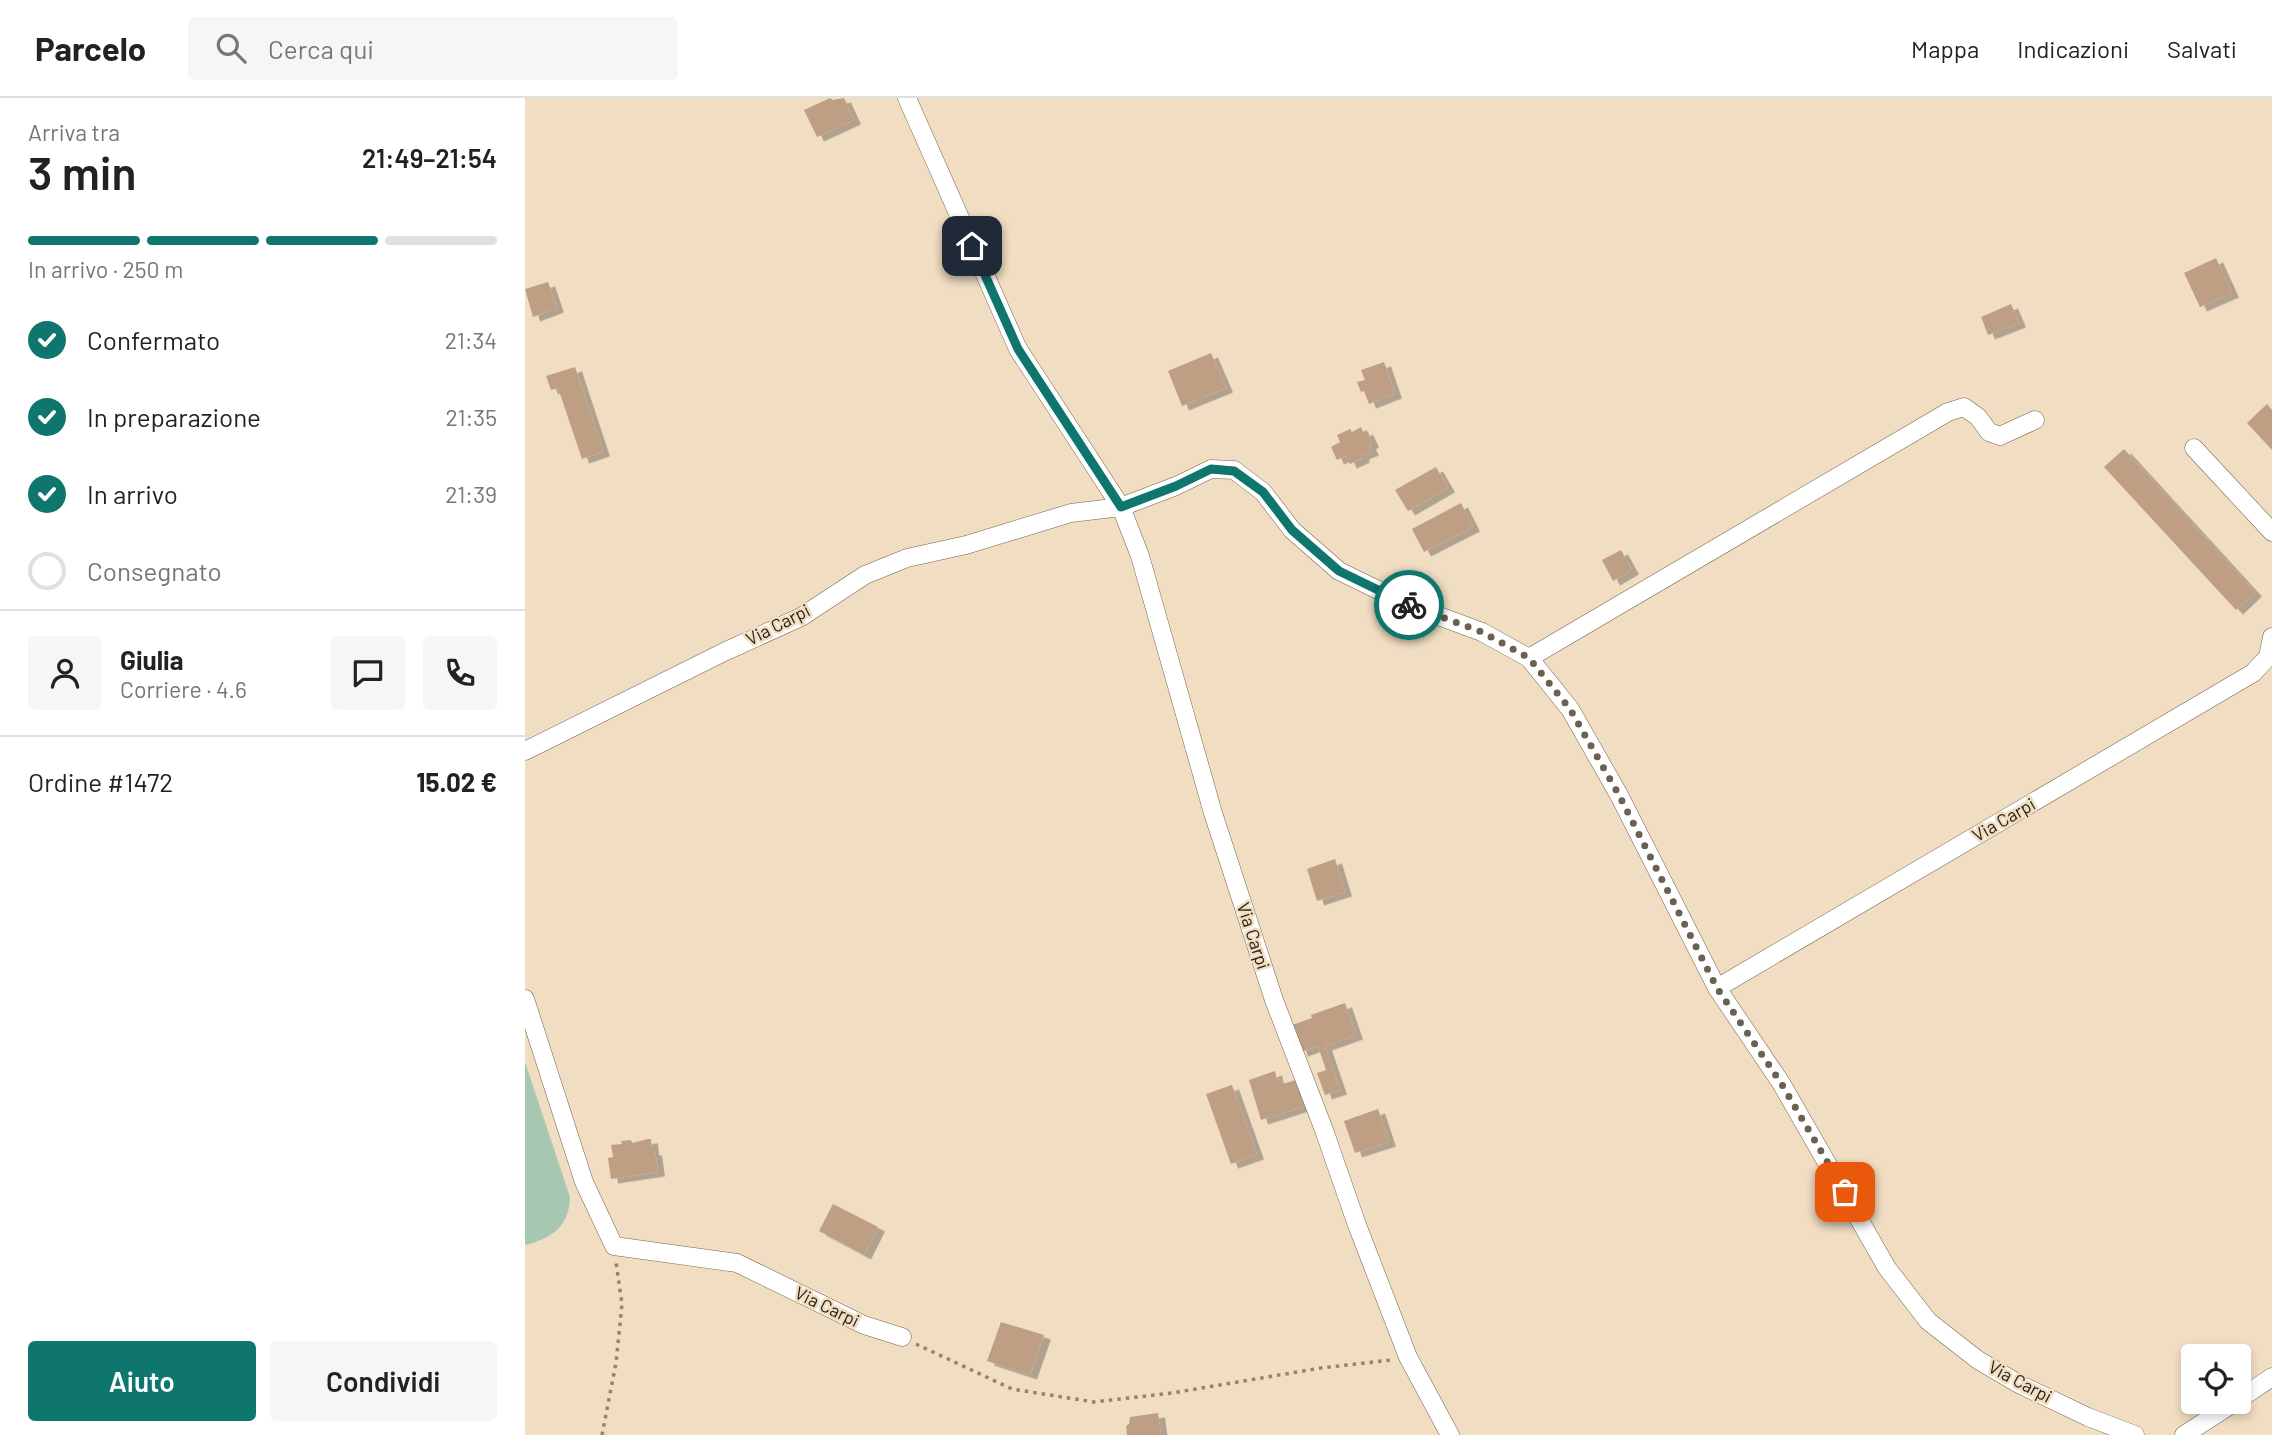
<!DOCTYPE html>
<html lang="it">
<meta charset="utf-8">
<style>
:root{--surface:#fff;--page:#f6f6f6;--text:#222;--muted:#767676;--line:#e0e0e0;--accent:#0f766e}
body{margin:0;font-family:Barlow,sans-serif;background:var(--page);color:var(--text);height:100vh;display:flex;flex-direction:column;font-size:26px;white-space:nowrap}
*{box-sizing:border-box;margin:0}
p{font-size:23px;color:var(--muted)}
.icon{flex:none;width:38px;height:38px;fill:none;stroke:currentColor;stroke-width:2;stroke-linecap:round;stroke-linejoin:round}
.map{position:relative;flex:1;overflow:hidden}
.side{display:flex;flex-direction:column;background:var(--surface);width:525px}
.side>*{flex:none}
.buttons{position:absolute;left:1656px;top:1246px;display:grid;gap:14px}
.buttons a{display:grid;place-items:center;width:70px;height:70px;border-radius:7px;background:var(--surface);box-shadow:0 4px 10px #0003;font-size:35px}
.pin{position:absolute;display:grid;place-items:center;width:60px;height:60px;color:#fff;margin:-30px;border-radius:14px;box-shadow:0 4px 10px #0006}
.courier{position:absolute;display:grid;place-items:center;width:70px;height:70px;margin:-35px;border:5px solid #0f766e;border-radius:50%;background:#fff;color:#222;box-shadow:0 2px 9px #0007}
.summary em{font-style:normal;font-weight:600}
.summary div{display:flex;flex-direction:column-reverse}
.summary{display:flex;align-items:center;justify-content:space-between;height:119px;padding:0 28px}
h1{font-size:46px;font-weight:600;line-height:52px}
.bar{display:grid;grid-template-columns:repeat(4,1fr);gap:10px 7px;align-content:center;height:84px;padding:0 28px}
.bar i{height:9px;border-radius:5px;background:var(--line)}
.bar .active{background:var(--accent)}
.bar p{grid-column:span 4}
.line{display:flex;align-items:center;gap:18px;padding:0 28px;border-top:2px solid var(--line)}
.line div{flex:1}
.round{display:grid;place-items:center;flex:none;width:74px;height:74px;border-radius:7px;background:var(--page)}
ol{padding:0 28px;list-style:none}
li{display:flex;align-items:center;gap:21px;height:77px}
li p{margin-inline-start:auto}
li .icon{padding:7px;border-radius:50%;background:var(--accent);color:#fff;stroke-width:4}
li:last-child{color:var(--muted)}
li i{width:38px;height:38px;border:4px solid var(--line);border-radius:50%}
.action{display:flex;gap:14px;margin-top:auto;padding:14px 28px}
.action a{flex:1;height:80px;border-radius:7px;background:var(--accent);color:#fff;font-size:28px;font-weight:600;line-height:80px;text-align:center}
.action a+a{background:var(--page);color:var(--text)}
header{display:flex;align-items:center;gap:42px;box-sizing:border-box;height:98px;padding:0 35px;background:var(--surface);border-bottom:2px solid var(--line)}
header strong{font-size:33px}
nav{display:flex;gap:38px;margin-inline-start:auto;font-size:24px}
.search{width:490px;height:63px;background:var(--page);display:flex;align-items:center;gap:18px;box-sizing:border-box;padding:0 24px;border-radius:7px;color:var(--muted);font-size:26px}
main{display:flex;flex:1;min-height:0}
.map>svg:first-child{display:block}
.green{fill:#a6c7b0}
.building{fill:#bf9f83;filter:url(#shadow)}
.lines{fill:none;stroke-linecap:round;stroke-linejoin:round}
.minor-casing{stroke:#74644c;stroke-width:19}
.path{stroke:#918470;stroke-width:3.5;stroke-dasharray:3.5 5;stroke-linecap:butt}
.minor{stroke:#fff;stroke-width:18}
.done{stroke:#6b6150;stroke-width:7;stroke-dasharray:0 12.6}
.route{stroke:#0f766e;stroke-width:9}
.labels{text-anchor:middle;stroke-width:5;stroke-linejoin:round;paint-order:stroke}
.street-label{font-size:18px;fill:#241e13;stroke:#f0ddc2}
</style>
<header>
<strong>Parcelo</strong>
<div class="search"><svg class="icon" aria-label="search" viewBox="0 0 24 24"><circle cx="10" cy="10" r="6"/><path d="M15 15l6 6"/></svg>Cerca qui</div>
<nav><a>Mappa</a><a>Indicazioni</a><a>Salvati</a></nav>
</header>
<main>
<section class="side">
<div class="summary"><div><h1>3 min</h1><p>Arriva tra</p></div><em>21:49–21:54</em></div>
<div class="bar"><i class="active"></i><i class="active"></i><i class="active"></i><i></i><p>In arrivo · 250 m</p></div>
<ol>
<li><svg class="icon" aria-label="check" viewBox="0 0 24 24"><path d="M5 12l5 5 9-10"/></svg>Confermato<p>21:34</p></li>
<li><svg class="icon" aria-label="check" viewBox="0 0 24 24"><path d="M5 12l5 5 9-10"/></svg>In preparazione<p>21:35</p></li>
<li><svg class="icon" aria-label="check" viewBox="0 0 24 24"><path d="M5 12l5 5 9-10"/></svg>In arrivo<p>21:39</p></li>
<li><i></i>Consegnato</li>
</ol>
<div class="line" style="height:126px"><a class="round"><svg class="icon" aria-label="person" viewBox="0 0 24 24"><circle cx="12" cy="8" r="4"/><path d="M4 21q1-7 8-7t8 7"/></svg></a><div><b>Giulia</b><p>Corriere · 4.6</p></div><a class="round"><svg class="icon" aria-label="chat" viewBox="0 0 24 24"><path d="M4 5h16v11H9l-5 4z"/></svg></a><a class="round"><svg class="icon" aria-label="phone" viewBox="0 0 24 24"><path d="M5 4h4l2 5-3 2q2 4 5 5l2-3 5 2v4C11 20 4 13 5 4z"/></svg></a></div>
<div class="line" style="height:91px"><div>Ordine #1472</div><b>15.02 €</b></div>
<div class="action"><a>Aiuto</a><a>Condividi</a></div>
</section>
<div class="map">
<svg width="1747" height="1337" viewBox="0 0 1747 1337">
<defs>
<filter id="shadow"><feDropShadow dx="7" dy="4.5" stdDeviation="0" flood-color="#0004"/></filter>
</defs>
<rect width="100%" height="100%" fill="#f0ddc2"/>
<path class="green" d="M0,964l45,135c-1,30 -18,41 -45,48z"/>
<g class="building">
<polygon points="305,0 308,2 319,0 329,22 292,39 279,12"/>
<polygon points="1691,160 1707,195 1675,209 1659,175"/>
<polygon points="23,184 32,210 8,219 0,191"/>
<polygon points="1486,206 1494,225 1463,237 1456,219"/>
<polygon points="686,255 701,290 657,308 643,273"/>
<polygon points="859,264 870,296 844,306 839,293 836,294 832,284 840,282 836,272"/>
<polygon points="50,269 78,354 57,361 33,290 26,292 21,278"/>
<polygon points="1742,306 1747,312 1747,352 1722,325"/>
<polygon points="836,329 838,334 841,332 847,345 844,347 847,353 837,357 838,360 825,366 821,358 812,362 806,349 815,344 812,337 825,331 827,334"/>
<polygon points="1599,351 1730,494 1711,512 1579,369"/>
<polygon points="911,369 923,390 883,413 870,392"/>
<polygon points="936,405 948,429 899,454 887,431"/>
<polygon points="1096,452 1107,472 1088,483 1077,462"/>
<polygon points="810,761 820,794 792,803 782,771"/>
<polygon points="820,905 831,937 800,948 815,992 800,997 792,975 801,972 793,948 776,954 767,927 787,920 786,917"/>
<polygon points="750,973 752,982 756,981 757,986 771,982 780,1008 736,1022 724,982"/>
<polygon points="707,987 732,1057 706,1066 681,996"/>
<polygon points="853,1011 864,1044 830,1055 819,1023"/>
<polygon points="123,1041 126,1041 127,1053 130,1053 133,1074 86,1081 83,1060 88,1059 86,1047 97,1046 96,1043 106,1042 107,1045"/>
<polygon points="308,1106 353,1129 339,1157 294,1133"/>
<polygon points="476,1224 519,1237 505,1277 462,1263"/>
<polygon points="633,1315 636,1337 602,1337 601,1328 604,1326 605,1319"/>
</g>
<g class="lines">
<g class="minor-casing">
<g id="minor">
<polyline points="382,0 493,251 596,409 615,458 688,715 749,902 799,1032 832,1127 883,1259 925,1337"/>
<polyline points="1669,350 1747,434"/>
<polyline points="1004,560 1423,314 1439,309 1453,319 1464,334 1475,338 1510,322"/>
<polyline points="0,653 199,554 276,519 340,477 382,460 441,447 546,415 596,409 651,388 686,371 709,372 738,394 767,432 814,473 884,507 957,534 1004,560 1045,611 1094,697 1192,890 1256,985 1362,1170 1403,1223 1453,1262 1494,1286 1563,1319 1610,1337"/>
<polyline points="1192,890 1728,575 1743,559 1747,539"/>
<polyline points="0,901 59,1084 89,1148 212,1165 339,1227 377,1239"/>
<polyline points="1713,1302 1747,1279"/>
<polyline points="1659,1337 1710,1304"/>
</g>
</g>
<g class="path">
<polyline points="391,1246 487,1291 569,1304 647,1295 796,1270 866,1262"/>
<polyline points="77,1337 91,1265 97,1206 91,1164"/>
</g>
<use href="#minor" class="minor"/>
</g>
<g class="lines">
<polyline class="done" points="884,507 957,534 1004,560 1045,611 1094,697 1192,890 1256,985 1320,1094"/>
<polyline class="route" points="447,148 493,251 596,409 651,388 686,371 709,373 738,394 767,432 814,473 884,507"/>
</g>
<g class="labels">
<g class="street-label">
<text transform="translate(253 527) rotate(-27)" y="6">Via Carpi</text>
<text transform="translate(1479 722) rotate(-30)" y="6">Via Carpi</text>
<text transform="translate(728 838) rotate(72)" y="6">Via Carpi</text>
<text transform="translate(302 1209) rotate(26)" y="6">Via Carpi</text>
<text transform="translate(1495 1284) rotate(28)" y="6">Via Carpi</text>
</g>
</g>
</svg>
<div class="buttons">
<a><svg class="icon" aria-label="locate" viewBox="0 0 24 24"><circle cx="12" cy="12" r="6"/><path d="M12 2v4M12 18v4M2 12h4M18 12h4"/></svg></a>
</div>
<div class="pin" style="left:1320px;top:1094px;background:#ea580c"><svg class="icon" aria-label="bag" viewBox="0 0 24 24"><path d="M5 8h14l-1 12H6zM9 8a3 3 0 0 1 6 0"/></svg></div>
<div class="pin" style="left:447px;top:148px;background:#1f2937"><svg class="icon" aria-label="home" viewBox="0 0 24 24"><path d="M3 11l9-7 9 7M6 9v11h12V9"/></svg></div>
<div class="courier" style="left:884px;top:507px"><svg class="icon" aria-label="bike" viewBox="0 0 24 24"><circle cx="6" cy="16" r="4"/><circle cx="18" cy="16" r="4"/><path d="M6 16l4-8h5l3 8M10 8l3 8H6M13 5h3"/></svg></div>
</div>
</main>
